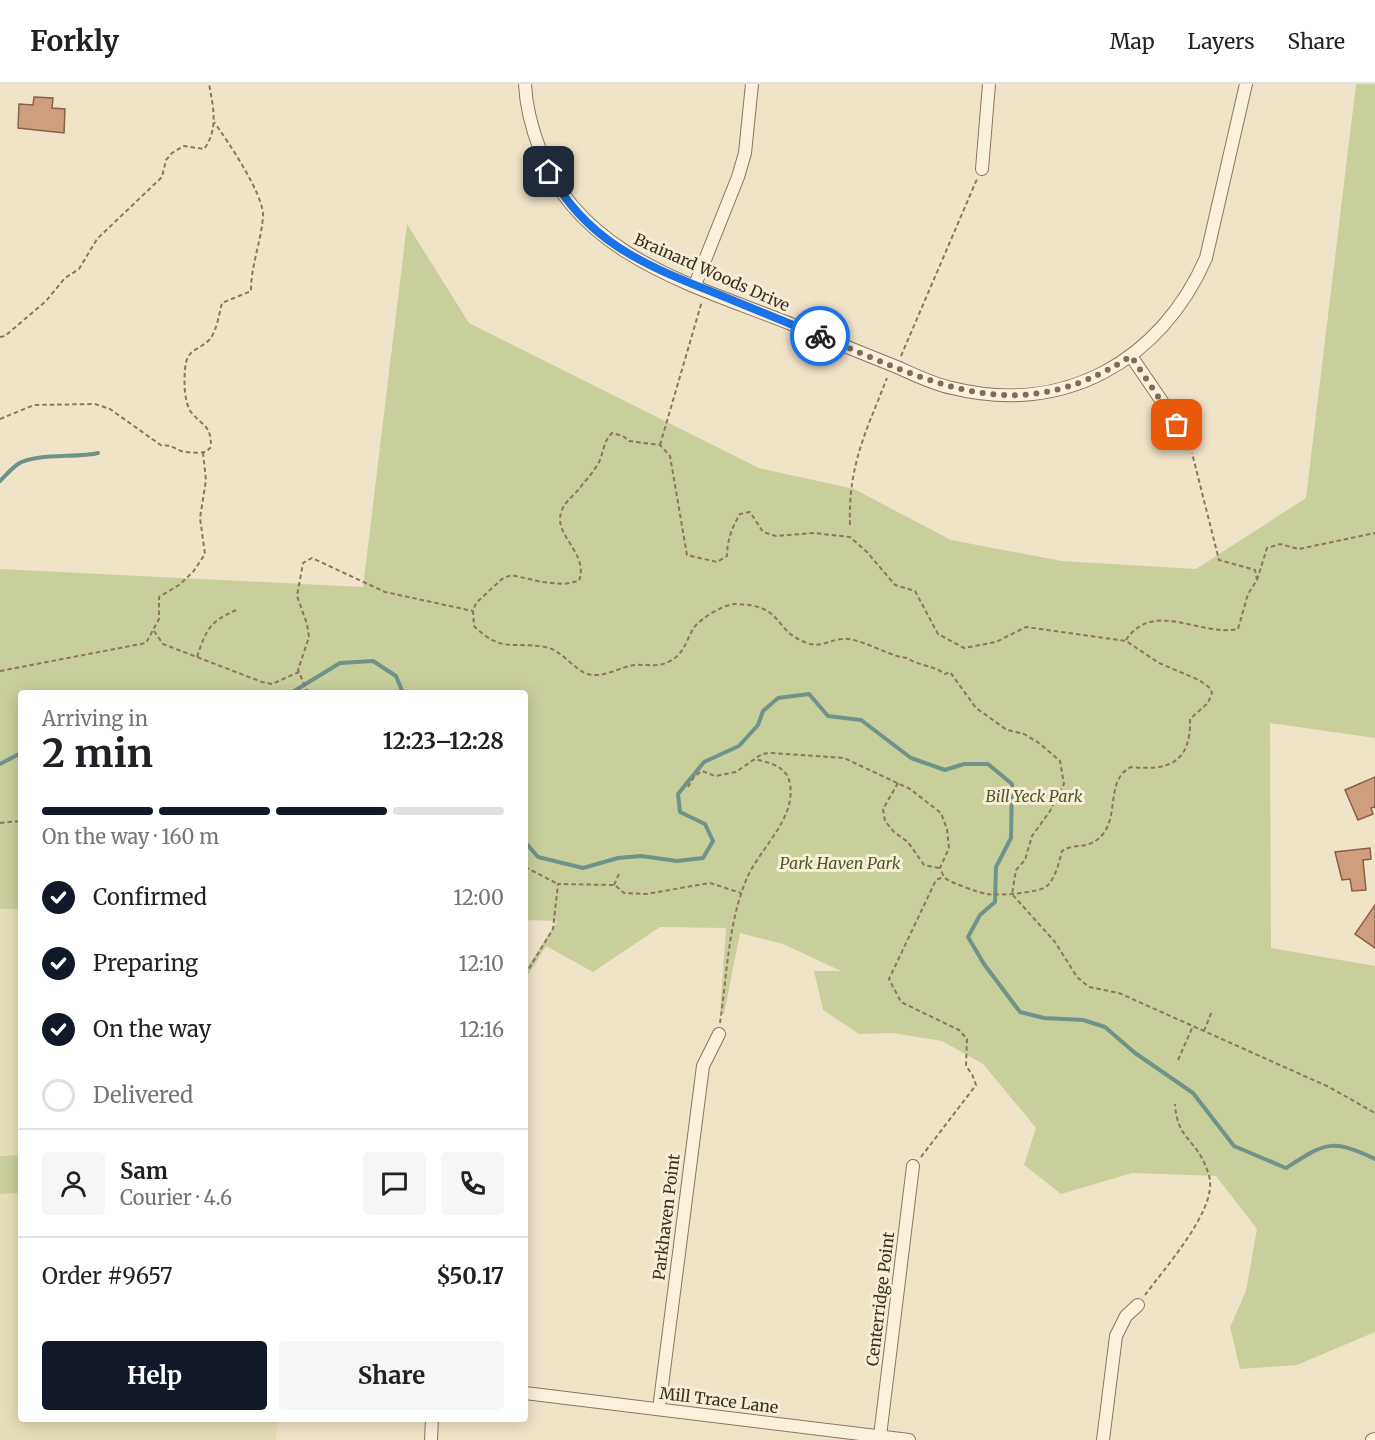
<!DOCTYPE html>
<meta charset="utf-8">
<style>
:root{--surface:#fff;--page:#f6f6f6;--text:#202124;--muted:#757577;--line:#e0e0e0;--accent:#111827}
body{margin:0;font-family:Merriweather,serif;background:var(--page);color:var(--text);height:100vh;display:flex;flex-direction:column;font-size:22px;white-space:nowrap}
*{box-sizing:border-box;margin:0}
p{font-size:20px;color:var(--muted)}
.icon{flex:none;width:33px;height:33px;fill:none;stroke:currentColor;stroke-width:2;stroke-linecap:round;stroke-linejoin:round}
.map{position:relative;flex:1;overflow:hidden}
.drawer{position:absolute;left:18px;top:606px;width:510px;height:732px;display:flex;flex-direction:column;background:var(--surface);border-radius:6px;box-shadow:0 3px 15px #0003}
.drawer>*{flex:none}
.pin{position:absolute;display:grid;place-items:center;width:51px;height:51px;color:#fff;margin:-26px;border-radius:12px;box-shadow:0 3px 9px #0006}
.courier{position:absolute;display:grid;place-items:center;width:60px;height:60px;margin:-30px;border:4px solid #1a73e8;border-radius:50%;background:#fff;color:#222;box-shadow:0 2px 8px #0007}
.summary em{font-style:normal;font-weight:700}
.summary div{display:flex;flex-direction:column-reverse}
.summary{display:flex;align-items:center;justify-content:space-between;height:102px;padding:0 24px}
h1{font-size:39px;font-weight:700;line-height:45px}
.bar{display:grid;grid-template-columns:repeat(4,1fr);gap:9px 6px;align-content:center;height:72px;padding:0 24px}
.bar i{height:8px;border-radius:4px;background:var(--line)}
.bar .active{background:var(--accent)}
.bar p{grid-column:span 4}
.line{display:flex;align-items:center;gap:15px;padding:0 24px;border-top:2px solid var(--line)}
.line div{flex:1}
.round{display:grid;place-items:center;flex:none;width:63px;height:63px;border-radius:6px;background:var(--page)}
ol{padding:0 24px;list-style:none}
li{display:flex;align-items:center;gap:18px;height:66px}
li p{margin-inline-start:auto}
li .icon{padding:6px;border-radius:50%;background:var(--accent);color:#fff;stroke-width:4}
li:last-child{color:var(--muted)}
li i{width:33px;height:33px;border:3px solid var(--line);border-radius:50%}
.button{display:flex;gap:12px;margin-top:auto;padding:12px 24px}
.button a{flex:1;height:69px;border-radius:6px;background:var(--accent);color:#fff;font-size:24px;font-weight:700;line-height:69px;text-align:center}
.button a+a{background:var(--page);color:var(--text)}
header{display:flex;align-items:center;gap:36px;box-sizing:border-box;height:84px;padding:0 30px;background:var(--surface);border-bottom:2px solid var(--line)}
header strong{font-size:28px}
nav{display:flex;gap:33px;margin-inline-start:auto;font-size:21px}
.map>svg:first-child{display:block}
.farmland{fill:#e6deb5}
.green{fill:#c9cf9b}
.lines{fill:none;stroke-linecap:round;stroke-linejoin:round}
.stream{stroke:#6f938a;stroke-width:4}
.building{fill:#cf9f7d;stroke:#8d5f41;stroke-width:1.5}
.minor-casing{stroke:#8d765c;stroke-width:14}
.path{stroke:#8d765c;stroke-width:2;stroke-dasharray:4.5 3;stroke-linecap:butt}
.minor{stroke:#faf1dc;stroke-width:12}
.done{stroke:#7c6e5b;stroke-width:6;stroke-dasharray:0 10.8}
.route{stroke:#1a73e8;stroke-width:8}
.labels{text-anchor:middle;stroke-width:6;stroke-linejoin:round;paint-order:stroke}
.street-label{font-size:16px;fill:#3d2e20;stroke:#f7eed8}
.park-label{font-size:16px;font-style:italic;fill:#4d5a26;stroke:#f7eed8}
</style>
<header>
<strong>Forkly</strong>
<nav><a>Map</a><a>Layers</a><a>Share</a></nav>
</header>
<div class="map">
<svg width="1375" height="1356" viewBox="0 0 1375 1356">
<rect width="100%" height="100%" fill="#f0e4c8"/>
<g class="farmland">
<polygon points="0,825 21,825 21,1071 0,1072"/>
<polygon points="21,1109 21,1335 278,1335 276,1356 0,1356 0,1110"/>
</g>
<g class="green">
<polygon points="1356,0 1375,0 1375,654 1270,639 1271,864 1375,882 1375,1248 1297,1281 1240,1285 1230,1243 1246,1207 1257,1145 1216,1092 1132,1089 1061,1110 1024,1081 1036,1044 983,980 942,957 893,949 859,950 823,926 814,887 841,887 783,860 740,849 724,930 720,929 726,844 660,843 593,888 546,862 525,896 525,887 557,837 525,836 525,609 21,609 21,825 0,825 0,485 363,503 407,140 469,239 759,384 854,405 951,456 1062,477 1196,485 1306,414"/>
<polygon points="21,1071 21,1109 0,1110 0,1072"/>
</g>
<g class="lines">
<g class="stream">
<path d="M0,397c5,-5 11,-12 18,-17 15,-11 61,-6 80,-11"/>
<polyline points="291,609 340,579 373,577 396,592 403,609"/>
<polyline points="0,680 21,669"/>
<path d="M525,758l13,15 45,11 35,-10 23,-2 36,5 26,-3 10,-17 -8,-17 -25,-12 -2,-18 26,-32 35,-16 19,-21 5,-14 15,-13 31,-4 19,22 33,4 50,38 34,12 19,-6h24l24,20 -1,54 -15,29 -1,35 -15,13 -12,22 16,27 36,48 24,6 39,2 22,7 30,26 58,40 41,53 52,22c39,-25 45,-30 89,-9"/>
</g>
</g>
<g class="building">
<polygon points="34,13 53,14 52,24 65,25 64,49 18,44 19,20 33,21"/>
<polygon points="1375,693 1375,723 1371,724 1373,730 1358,736 1345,706"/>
<polygon points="1370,764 1371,775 1363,776 1366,806 1352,807 1350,795 1342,796 1335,768"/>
<polygon points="1375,821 1375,864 1355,850"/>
</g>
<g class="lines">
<g class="minor-casing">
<g id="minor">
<path d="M525,0c1,23 7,45 15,66 39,108 160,137 256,176 34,14 68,28 101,41 18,8 36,17 55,21 112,28 209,-27 254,-130l40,-174"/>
<polyline points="982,85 989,0"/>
<polyline points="695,201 738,93 745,69 752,0"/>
<polyline points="1131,272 1189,357"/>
<polyline points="525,1309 909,1356"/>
<polyline points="659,1325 703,982 719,950"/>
<polyline points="880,1352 913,1082"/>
<polyline points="431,1356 432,1335"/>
<polyline points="1103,1356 1116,1252 1126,1232 1138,1221"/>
<polyline points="1372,1356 1375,1355"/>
</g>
</g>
<g class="path">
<path d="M0,253l5,-1 41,-35 19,-23 14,-9 18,-30 65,-62 4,-17 6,-7 12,-7 20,3c15,-20 9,-43 5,-65"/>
<polyline points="901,272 977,95"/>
<path d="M0,335l34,-14 61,-1 15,5 52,37c9,-2 11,2 19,5 8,2 17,2 25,1l5,-5c0,-23 -8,-20 -20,-35 -7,-10 -7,-30 -6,-42 1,-22 14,-19 25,-31 7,-9 9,-25 12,-36l29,-12c0,-26 10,-49 12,-74 2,-21 -36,-77 -49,-95"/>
<polyline points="660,361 702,217"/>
<path d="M850,441c-2,-60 16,-93 37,-147"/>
<polyline points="1257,496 1267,464 1280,460 1299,465 1375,449"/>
<polyline points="154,547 163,560 262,598 272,600 299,588"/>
<path d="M1126,556c27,-41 75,-3 112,-11l10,-35 9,-14 -2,-10 -36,-10 -27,-107"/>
<path d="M197,573c9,-27 12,-35 39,-47"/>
<polyline points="0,587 146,559 159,535 159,513 179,501 193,488 205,470 200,434 206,396 203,369"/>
<polyline points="308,609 298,586 309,553 307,540 297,512 303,479 312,474 385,508 473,527"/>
<polyline points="898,699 883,725 885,737 894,748 908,758 924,781 939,784"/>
<path d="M688,703l6,-10 8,-6 13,5 21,-4 26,-18 9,-1 73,5 66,31 31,24 6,16 2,19 -9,20c1,1 3,8 4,9 4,5 36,16 43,17 11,2 52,-1 60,-8 9,-9 12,-24 15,-35 14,-9 27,0 41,-17 16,-20 3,-55 28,-67 39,4 60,-5 59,-48l18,-16 4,-10 -2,-5 -11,-8 -40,-17 -33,-22 -100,-14 -30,15 -32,6 -26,-14 -23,-43 -20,-6 -28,-33 -17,-15 -36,-4 -38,3 -13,-4 -13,-20 -10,2c-8,13 -13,27 -13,42l-10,6 -30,-7 -17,-99 -10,-11 -31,-4 -6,-5 -11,-3c-9,9 -8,18 -13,29 -4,8 -11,16 -17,23 -8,12 -22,18 -22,35 1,20 28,36 19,61l-15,3 -22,-2 -31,-7 -9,4 -26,24 -3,8 1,15c29,28 39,15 71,21 19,3 32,29 50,28 14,0 26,-8 40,-10 13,-1 23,3 35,-4 14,-7 16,-20 23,-32 6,-10 31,-25 42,-25 51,1 36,26 72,39 14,5 22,-3 35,-4 18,-2 45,17 65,19 12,8 26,7 38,16l5,-2 26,36 31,22 17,4 15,9 21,18 4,23 -14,27 -18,25 -7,24 -9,10 -4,24 43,48 22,35 12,10 30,6 210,94 46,26"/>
<polyline points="0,739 21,737"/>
<polyline points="525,783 558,800"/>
<polyline points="614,801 619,790"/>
<polyline points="525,891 553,845 558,800 615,801 624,809 646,810 710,799 741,809"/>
<path d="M720,939c7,-47 8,-101 27,-145 13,-30 49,-59 43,-94 -3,-18 -20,-21 -35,-25"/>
<polyline points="1204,947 1212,927"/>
<polyline points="1178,976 1193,942"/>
<polyline points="921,1073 976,1001 972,990 966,982 967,955 959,946 901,918 889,895 936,796 943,793"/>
<path d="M1145,1211c19,-26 68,-81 65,-113 0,-7 -5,-17 -7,-22 -12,-23 -26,-24 -28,-56"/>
</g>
<use href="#minor" class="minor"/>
</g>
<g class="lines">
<path class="done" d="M820,252c113,46 195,96 311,20l46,69"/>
<path class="route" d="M549,88c37,68 93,92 161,119 37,15 73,30 110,45"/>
</g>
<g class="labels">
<g class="street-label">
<text transform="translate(712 188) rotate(24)" y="6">Brainard Woods Drive</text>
<text transform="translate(666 1133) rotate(-83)" y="6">Parkhaven Point</text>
<text transform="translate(880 1215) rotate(-83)" y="6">Centerridge Point</text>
<text transform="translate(719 1316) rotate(7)" y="6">Mill Trace Lane</text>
</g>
<g class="park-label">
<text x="1034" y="718">Bill Yeck Park</text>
<text x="840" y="785">Park Haven Park</text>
</g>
</g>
</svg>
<div class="pin" style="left:1177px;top:341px;background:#ea580c"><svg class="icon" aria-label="bag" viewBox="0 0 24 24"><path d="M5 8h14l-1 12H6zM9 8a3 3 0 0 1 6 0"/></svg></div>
<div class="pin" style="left:549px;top:88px;background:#1f2937"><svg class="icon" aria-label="home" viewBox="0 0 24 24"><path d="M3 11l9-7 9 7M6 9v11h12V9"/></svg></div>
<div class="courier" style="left:820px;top:252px"><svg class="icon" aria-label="bike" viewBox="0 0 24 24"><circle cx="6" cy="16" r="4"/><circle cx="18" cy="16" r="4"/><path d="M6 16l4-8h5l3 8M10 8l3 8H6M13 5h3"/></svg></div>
<section class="drawer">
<div class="summary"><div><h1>2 min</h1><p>Arriving in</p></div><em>12:23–12:28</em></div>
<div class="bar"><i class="active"></i><i class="active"></i><i class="active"></i><i></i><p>On the way · 160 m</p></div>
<ol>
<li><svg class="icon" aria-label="check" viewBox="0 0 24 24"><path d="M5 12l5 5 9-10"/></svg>Confirmed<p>12:00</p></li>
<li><svg class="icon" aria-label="check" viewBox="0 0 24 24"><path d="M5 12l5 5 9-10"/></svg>Preparing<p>12:10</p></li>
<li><svg class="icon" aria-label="check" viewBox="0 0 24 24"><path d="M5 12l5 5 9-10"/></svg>On the way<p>12:16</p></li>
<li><i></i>Delivered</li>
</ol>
<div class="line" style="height:108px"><a class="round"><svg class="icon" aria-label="person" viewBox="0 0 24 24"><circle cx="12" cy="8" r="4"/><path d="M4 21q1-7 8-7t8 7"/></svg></a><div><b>Sam</b><p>Courier · 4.6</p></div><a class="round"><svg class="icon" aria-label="chat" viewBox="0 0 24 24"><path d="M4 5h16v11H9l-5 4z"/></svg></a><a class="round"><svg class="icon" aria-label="phone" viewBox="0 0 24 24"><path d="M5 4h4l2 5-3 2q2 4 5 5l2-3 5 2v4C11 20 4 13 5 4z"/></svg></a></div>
<div class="line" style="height:78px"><div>Order #9657</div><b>$50.17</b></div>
<div class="button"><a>Help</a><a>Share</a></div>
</section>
</div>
